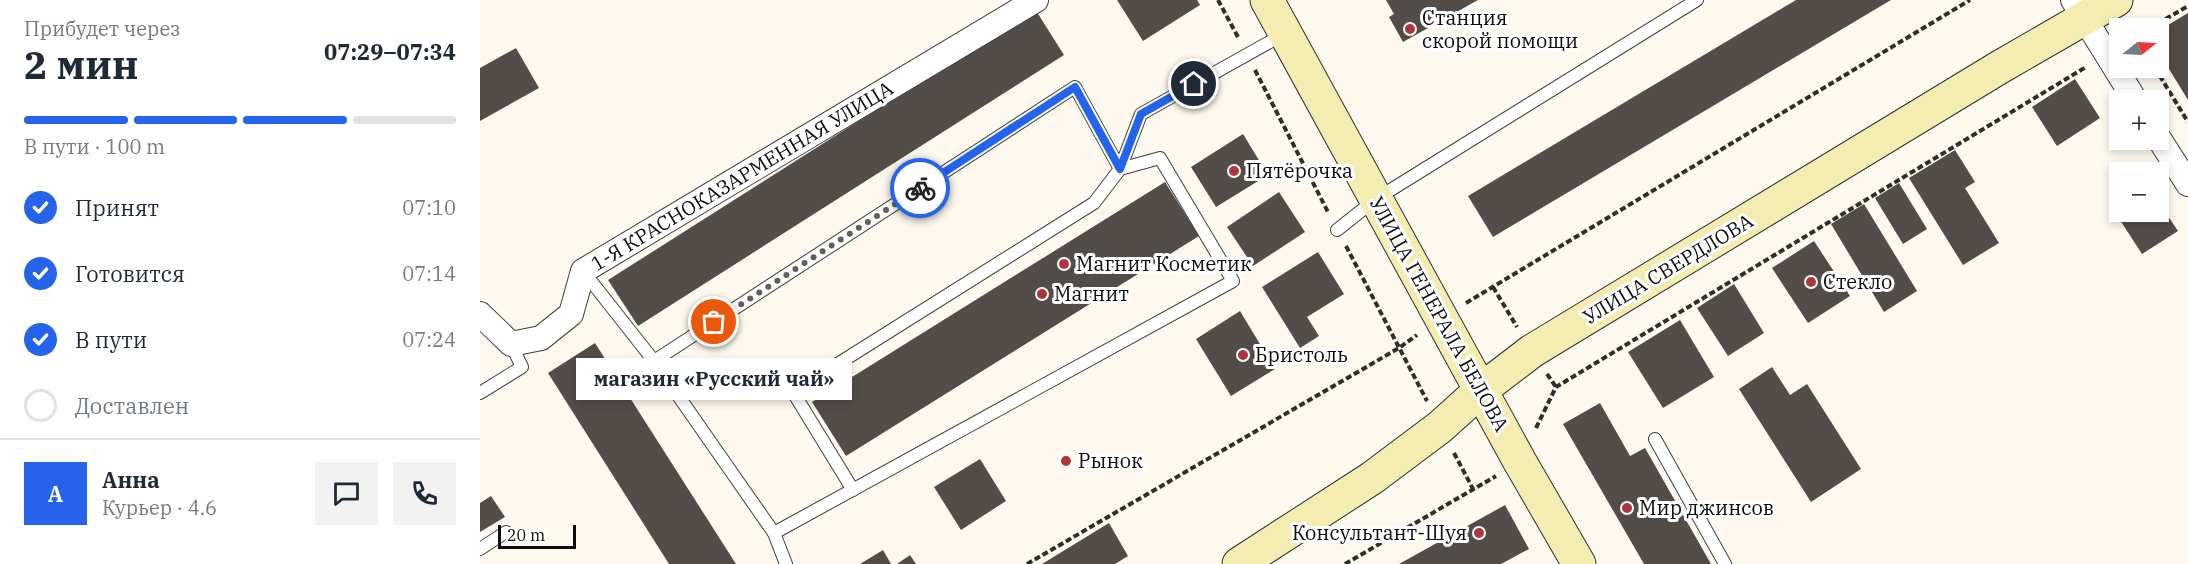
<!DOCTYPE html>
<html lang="ru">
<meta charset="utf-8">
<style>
:root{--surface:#fff;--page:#f2f2f3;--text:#1f2937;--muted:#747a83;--line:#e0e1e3;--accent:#2563eb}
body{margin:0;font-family:"IBM Plex Serif",serif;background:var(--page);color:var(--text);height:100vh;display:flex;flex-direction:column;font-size:22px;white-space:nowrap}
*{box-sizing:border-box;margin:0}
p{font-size:20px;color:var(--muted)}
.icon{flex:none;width:33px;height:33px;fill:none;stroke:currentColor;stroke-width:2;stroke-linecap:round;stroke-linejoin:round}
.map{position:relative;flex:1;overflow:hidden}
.panel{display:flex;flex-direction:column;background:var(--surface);width:480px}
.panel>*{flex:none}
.needle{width:39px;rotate:72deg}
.fabs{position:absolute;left:1629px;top:18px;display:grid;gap:12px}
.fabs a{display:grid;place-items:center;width:60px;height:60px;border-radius:0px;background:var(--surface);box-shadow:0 3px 9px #0003;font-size:30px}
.scale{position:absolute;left:18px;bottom:15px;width:78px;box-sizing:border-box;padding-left:6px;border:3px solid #0c0c0c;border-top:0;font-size:16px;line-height:21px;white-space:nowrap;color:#0c0c0c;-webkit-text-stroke:4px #fff;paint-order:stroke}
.pin{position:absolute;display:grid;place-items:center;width:51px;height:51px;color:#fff;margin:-26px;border:3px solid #fff;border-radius:50%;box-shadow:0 2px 6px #0007}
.courier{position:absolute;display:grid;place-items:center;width:60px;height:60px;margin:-30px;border:4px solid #2563eb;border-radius:50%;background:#fff;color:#222;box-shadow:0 2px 8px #0007}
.bubble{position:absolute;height:42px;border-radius:0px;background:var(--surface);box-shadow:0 3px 9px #0003;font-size:20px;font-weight:700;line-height:42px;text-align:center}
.headline em{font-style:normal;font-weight:700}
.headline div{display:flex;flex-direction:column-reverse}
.headline{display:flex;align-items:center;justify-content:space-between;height:102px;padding:0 24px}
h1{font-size:39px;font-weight:700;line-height:45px}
.bar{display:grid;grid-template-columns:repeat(4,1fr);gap:9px 6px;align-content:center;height:72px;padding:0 24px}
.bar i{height:8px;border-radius:4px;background:var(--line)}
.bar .current{background:var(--accent)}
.bar p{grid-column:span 4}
.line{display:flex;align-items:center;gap:15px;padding:0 24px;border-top:2px solid var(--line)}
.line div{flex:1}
.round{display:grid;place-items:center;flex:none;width:63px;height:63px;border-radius:0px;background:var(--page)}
ol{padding:0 24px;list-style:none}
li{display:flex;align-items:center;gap:18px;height:66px}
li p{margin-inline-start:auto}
li .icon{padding:6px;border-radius:50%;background:var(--accent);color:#fff;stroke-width:4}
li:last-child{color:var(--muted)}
li i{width:33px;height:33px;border:3px solid var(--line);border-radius:50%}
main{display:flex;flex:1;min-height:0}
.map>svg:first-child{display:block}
.building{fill:#534d4a}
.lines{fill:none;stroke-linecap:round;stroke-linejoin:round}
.lane-casing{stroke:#3f3f3f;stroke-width:14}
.street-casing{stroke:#3f3f3f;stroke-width:26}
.secondary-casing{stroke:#2e2e2e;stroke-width:35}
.path{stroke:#2e2e2e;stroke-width:4;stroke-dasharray:6 3;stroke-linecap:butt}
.lane{stroke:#fff;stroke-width:12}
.street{stroke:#fff;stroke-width:24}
.secondary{stroke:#f4ecb1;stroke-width:33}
.done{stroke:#605f5b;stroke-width:6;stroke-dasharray:0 10.8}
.route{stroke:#2563eb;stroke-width:8}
.poi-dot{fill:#aa373e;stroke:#fff;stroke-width:2}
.labels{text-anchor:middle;stroke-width:6;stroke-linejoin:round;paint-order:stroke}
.poi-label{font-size:20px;fill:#0c0c0c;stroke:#fff;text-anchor:start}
.street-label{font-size:20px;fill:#0c0c0c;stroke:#fff}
</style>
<main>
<section class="panel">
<div class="headline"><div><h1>2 мин</h1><p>Прибудет через</p></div><em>07:29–07:34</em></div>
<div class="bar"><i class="current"></i><i class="current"></i><i class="current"></i><i></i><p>В пути · 100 m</p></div>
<ol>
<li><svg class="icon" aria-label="check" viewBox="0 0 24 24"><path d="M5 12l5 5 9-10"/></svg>Принят<p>07:10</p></li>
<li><svg class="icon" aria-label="check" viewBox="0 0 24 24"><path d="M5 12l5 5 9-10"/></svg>Готовится<p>07:14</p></li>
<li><svg class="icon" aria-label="check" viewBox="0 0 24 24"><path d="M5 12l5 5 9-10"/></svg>В пути<p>07:24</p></li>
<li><i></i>Доставлен</li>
</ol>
<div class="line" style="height:108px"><b class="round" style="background:var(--accent);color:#fff">А</b><div><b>Анна</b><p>Курьер · 4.6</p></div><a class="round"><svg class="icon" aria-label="chat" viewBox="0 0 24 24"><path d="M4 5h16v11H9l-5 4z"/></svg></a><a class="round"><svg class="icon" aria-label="phone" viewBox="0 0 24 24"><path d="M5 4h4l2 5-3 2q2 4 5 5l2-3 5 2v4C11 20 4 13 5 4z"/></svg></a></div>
</section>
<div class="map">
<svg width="1708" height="564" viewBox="0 0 1708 564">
<rect width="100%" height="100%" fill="#fdf9ee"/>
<g class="building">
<polygon points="637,0 717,0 720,5 663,41"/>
<polygon points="906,0 998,0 923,42 909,17 914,14"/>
<polygon points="1316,0 1411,0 1013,237 988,196"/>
<polygon points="555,9 584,55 158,326 128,280"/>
<polygon points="1708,13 1708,100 1678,51 1678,31"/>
<polygon points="36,48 59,88 0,121 0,68"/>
<polygon points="1595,79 1620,118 1577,146 1552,107"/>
<polygon points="763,134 788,175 736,207 711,167"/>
<polygon points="1475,150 1495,182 1485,188 1519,243 1483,265 1429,178"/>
<polygon points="685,182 719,236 366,456 332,402"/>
<polygon points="1419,183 1447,229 1423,244 1395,198"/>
<polygon points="799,192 825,232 773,266 747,227"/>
<polygon points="1678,201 1698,231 1662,254 1640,220 1653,212 1678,212"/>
<polygon points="1384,204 1437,291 1404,312 1351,224"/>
<polygon points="1334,241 1370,296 1328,323 1292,268"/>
<polygon points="838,252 864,294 827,317 839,336 820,348 782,287"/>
<polygon points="1254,284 1284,333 1248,356 1217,308"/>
<polygon points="760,311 795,369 751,396 716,339"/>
<polygon points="1200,320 1234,377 1183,408 1148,352"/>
<polygon points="115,343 256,564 189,564 68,373"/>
<polygon points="1292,367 1310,395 1327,384 1381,469 1331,502 1259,389"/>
<polygon points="1120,403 1150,456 1165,448 1231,564 1164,564 1083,424"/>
<polygon points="500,459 526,501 481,530 454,487"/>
<polygon points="11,496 25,517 0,532 0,503"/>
<polygon points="1025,505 1049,549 1021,564 919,564"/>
<polygon points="629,523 648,556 635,564 562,564"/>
<polygon points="403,550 411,564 380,564"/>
<polygon points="430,555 436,564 417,564"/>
</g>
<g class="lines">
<g class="lane-casing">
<g id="lane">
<polyline points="857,230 896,199 1217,0"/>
<polyline points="103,271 174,361 595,87 640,169 680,158 753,281 294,533"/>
<polyline points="174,361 294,533 306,564"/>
<polyline points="0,393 42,367 31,344"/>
<polyline points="1175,439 1245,564"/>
<polyline points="373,490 313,392 614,203 640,169 661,114 804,34"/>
<polyline points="0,549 26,532"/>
</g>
</g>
<g class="street-casing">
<g id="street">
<polyline points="1593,0 1655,100"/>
<polyline points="1678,137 1708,184"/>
<polyline points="0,314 31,344 61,338 91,314 103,271 556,0"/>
</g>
</g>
<g class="secondary-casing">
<g id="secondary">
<polyline points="787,0 1040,462 1099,564"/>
<polyline points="759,564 892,478 960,427 1001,390 1052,351 1520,67 1636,0"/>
</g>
</g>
<g class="path">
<polyline points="738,0 759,39"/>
<polyline points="1670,28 1708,6"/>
<polyline points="1675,68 1708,122"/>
<polyline points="775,70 848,212"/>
<polyline points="866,246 947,401"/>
<polyline points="1013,287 1037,327"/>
<polyline points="986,303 1490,0"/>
<polyline points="1067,374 1076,387"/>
<polyline points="1056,428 1076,387 1606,67"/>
<polyline points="974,453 993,489"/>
<polyline points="547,564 919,348 937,335"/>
<polyline points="865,564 1016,476"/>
</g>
<use href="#lane" class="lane"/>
<use href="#street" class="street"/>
<use href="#secondary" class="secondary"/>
</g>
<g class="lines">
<polyline class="done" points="234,322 440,188"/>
<polyline class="route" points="440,188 595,87 640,169 661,114 714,84"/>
</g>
<g class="poi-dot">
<circle cx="930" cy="29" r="6"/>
<circle cx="754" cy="171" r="6"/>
<circle cx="584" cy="264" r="6"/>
<circle cx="1331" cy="282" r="6"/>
<circle cx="562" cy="294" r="6"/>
<circle cx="763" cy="355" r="6"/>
<circle cx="586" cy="461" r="6"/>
<circle cx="1147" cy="508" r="6"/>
<circle cx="999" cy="533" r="6"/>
</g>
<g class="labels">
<g class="poi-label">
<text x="942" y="25">Станция<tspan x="942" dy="23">скорой помощи</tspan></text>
<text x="766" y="178">Пятёрочка</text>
<text x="596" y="271">Магнит Косметик</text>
<text x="1343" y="289">Стекло</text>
<text x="574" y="301">Магнит</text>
<text x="775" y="362">Бристоль</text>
<text x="598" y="468">Рынок</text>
<text x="1159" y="515">Мир джинсов</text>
<text x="987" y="540" text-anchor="end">Консультант-Шуя</text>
</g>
<g class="street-label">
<text transform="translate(262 176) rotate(-31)" y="7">1-Я КРАСНОКАЗАРМЕННАЯ УЛИЦА</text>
<text transform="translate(1188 269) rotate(-31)" y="7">УЛИЦА СВЕРДЛОВА</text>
<text transform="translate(959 314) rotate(61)" y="7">УЛИЦА ГЕНЕРАЛА БЕЛОВА</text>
</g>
</g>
</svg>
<div class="fabs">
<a><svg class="needle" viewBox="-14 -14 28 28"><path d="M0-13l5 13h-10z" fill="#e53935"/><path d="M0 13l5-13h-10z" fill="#747a83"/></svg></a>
<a>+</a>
<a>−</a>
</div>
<div class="scale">20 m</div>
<div class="pin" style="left:234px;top:322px;background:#ea580c"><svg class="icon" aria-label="bag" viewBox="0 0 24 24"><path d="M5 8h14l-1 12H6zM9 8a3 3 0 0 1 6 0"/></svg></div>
<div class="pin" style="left:714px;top:84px;background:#1f2937"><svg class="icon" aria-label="home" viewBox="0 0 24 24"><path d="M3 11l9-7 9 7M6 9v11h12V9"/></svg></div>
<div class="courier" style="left:440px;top:188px"><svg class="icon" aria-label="bike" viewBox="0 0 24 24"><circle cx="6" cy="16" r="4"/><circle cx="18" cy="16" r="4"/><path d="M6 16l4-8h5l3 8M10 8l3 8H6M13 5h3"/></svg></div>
<div class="bubble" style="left:96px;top:358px;width:276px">магазин «Русский чай»</div>
</div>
</main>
